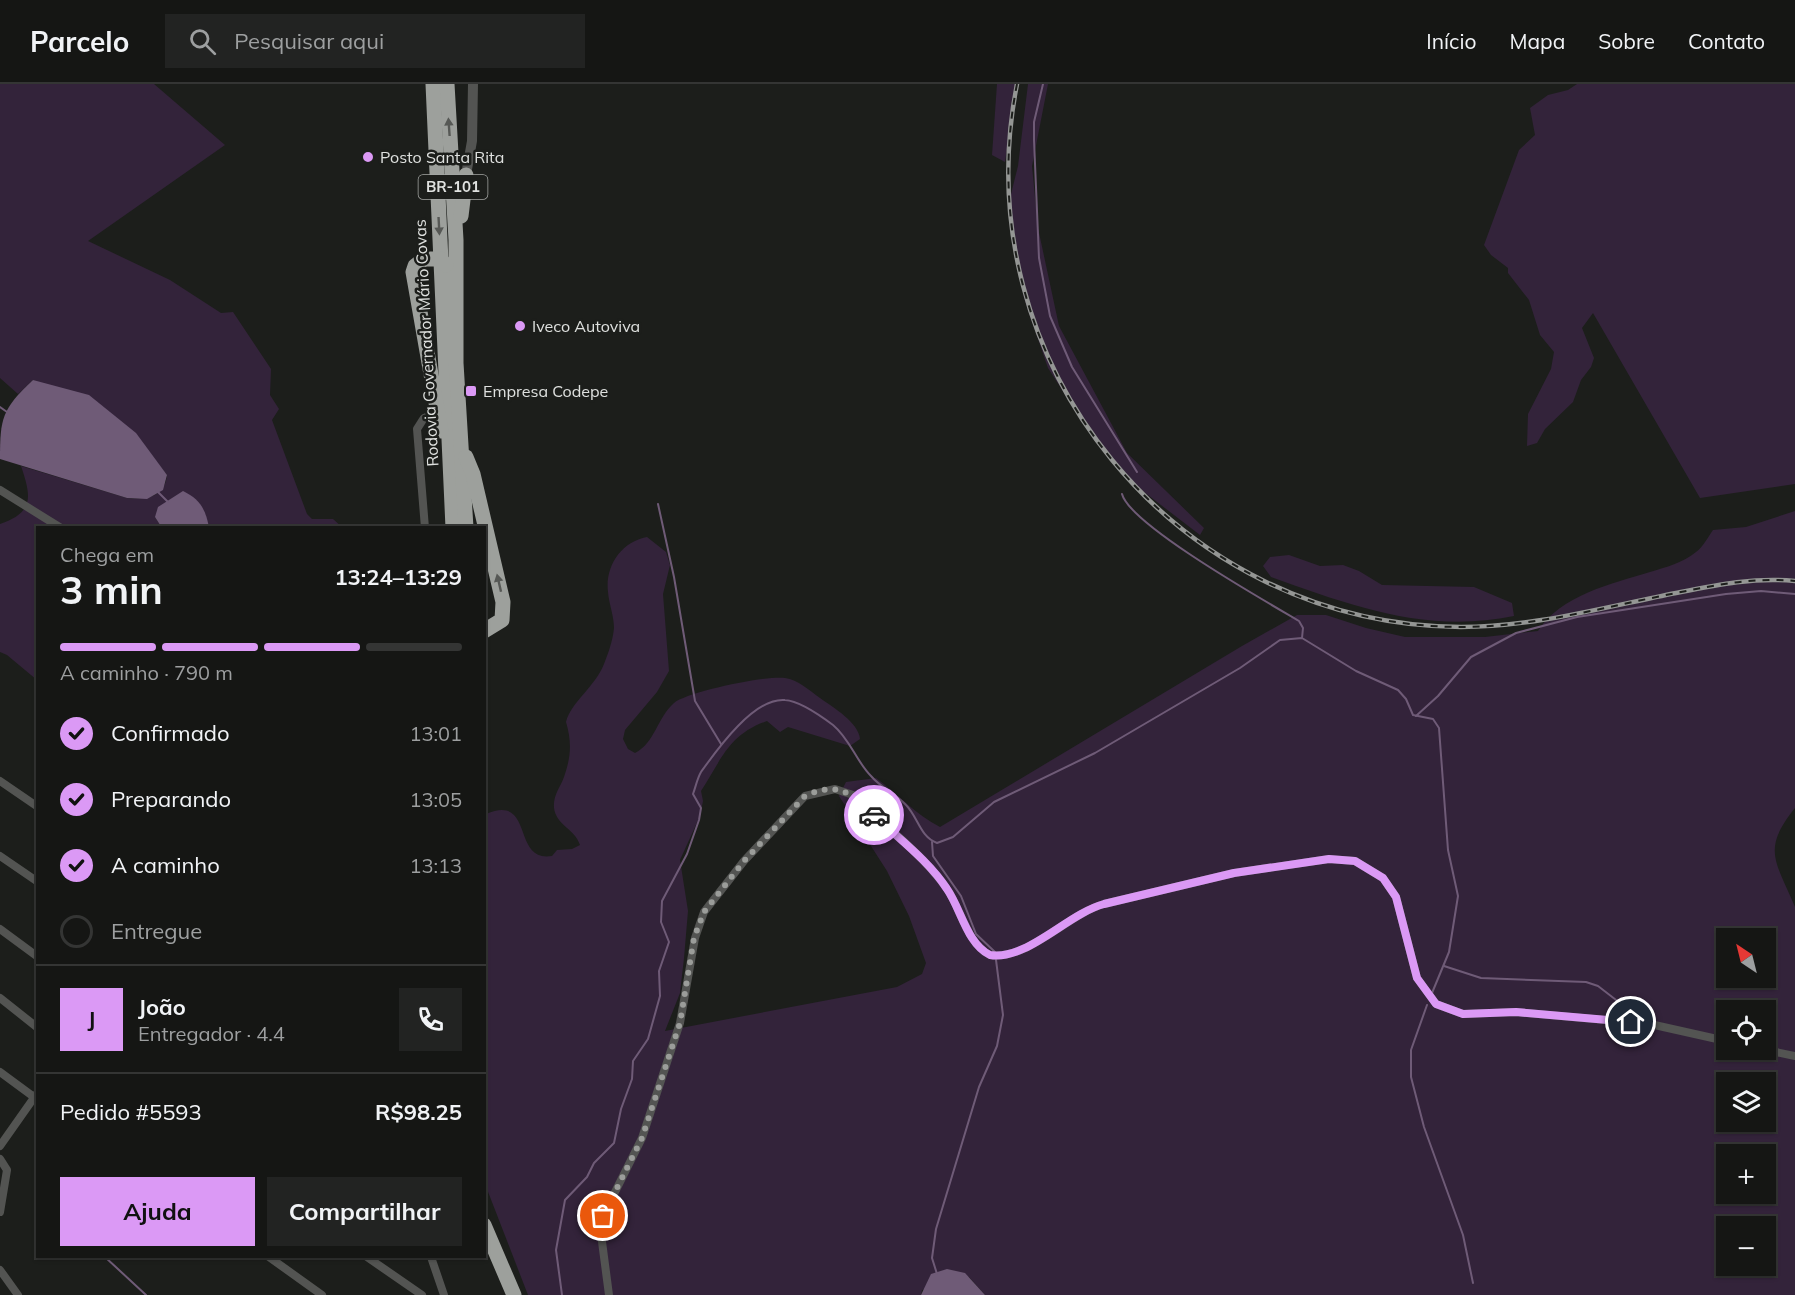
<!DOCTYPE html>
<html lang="pt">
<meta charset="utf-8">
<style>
:root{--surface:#151614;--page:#222322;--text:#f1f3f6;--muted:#9d9fa0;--line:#343534;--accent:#db99f5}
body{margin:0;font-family:Mulish,sans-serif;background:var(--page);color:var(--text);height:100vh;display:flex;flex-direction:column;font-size:22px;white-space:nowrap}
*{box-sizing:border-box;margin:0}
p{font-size:20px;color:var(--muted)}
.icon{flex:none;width:33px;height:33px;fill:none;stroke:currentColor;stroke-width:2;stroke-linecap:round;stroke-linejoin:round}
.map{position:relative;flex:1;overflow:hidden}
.side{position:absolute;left:36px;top:442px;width:450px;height:732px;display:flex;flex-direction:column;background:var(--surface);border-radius:0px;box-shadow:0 2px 4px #0004,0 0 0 2px var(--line)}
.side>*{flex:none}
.needle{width:39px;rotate:325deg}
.tools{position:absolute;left:1716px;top:844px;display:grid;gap:12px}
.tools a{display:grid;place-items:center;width:60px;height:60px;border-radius:0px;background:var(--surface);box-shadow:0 2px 4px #0004,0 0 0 2px var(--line);font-size:30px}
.pin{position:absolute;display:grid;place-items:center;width:51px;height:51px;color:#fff;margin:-26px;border:3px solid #fff;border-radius:50%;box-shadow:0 2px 6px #0007}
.courier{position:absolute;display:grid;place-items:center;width:60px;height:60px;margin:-30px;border:4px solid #db99f5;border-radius:50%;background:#fff;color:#222;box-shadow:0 2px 8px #0007}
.overview em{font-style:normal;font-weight:700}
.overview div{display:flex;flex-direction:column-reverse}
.overview{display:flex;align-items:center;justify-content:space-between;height:102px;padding:0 24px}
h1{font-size:39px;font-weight:700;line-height:45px}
.bar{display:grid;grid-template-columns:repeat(4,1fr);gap:9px 6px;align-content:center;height:72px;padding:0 24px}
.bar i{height:8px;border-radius:4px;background:var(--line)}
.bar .on{background:var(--accent)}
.bar p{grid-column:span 4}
.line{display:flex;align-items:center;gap:15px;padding:0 24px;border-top:2px solid var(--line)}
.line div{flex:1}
.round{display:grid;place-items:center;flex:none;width:63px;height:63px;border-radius:0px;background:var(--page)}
ol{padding:0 24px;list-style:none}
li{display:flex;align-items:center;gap:18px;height:66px}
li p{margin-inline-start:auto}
li .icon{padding:6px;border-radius:50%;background:var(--accent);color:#111;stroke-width:4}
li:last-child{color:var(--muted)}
li i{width:33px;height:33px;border:3px solid var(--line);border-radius:50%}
.cta{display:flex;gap:12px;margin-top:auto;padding:12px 24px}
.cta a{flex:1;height:69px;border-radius:0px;background:var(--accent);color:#111;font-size:24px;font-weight:700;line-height:69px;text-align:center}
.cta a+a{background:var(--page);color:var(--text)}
header{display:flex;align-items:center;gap:36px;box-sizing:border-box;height:84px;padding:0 30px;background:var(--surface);border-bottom:2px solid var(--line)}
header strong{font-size:28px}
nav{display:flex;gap:33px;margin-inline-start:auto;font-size:21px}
.search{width:420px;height:54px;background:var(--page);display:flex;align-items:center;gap:15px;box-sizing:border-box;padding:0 21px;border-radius:0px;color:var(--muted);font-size:22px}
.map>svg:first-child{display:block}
.green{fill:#33233a;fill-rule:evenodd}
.water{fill:#6f5b77}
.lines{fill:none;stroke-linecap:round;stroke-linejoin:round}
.stream{stroke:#6f5b77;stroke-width:2}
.minor{stroke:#535452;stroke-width:8}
.tertiary{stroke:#535452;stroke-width:10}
.motorway{stroke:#9da09c;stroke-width:15}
.rail-casing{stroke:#949694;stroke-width:4.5}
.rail{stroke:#1c1e1b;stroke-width:2;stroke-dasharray:7;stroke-linecap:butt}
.oneway{fill:#565855}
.done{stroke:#9b9d9a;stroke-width:6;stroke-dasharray:0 10.8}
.route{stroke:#db99f5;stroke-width:8}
.poi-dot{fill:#db99f5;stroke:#1c1e1b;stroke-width:2}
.labels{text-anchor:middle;stroke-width:5;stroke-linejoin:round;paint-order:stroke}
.shield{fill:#1c1e1b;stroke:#a4a6a4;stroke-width:1.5}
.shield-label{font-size:15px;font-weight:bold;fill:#dfe1df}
.poi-label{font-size:16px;fill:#dfe1df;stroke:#1c1e1b;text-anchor:start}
.street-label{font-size:16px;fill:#dfe1df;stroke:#1c1e1b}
</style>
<header>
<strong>Parcelo</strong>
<div class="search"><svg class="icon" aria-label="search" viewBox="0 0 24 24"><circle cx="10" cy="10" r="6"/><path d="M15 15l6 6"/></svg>Pesquisar aqui</div>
<nav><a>Início</a><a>Mapa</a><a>Sobre</a><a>Contato</a></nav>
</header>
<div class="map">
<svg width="1795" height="1211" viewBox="0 0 1795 1211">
<rect width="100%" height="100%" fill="#1c1e1b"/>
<g class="green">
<path d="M0,0h154l71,61 -137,96 82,39 51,33 12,-1 38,57 -1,26 9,14 -7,11 35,94 5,5h21l10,9h-134l-4,-14 -50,3 7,11h-124l-1,152 -30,-25 -7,-3v-128c35,-12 31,-28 21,-58l106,32c19,2 38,-1 40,-23l-12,-15 -122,-80 -15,14 -18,-16z"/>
<polygon points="997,0 1017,0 1005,78 992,71"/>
<polygon points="1028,0 1048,0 1032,82 1038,144 1059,242 1127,369 1204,444 1200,451 1131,398 1085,341 1048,284 1024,214 1008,122 1018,82"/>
<polygon points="1577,0 1795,0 1795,400 1700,414 1593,229 1582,244 1594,274 1591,283 1581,296 1573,318 1545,345 1537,359 1527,362 1528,330 1551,285 1554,268 1540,251 1529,216 1508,189 1508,184 1491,171 1484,161 1519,66 1535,51 1530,24 1548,11 1568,6"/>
<path d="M1795,427v297c-34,42 -19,53 0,99v388h-810l-16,-18 -47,13 -1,5h-393l-43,-111 1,-370c49,-21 25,49 66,42l5,-6 15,-1 8,-4c-5,-16 -24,-20 -26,-37 -1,-13 6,-20 10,-31 7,-20 8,-35 2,-55 5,-20 29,-35 38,-58 4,-10 9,-24 10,-36 0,-12 -5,-24 -6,-36 -3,-26 13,-50 39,-55l19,15 4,13 -7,29 6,77 -12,21 -32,38 -2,9 5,10 7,4c20,-10 22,-35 39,-50 13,-11 93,-28 111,-25 13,2 24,12 35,20 14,10 38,24 40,41l-10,7 -62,-19 -8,5 -13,-11c-39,14 -45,38 -66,70l2,10 -3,15 -20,44 8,51 -4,47 -4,35 -15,38 232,-44 25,-13 4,-11 -17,-47 -22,-45 -48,-75 7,-14 30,-4c22,16 40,37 64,49l302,-181 55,-31h29l40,13 39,9h80l53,-6c23,-36 73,-47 112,-59 16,-5 33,-9 46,-20 7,-5 12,-15 17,-22l33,-3zM1726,855h40v39h-40zM1726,927h40v39h-40zM1726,999h40v39h-40zM1726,1071h40v39h-40zM1726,1143h40v39h-40z"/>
<path d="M1289,471l31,11 23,-1 16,6 23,14 92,2 38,16 2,13c-87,18 -162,-10 -243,-39l-8,-11 7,-9z"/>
</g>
<g class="water">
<path d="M33,296l56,15 47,38 31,42 -4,15 -16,9 -20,-1 -127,-39c0,-41 2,-50 33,-79z"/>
<path d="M183,407c17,8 23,19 26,37h-47l-7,-11 3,-10z"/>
<polygon points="947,1185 965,1189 985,1211 921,1211 931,1190"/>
</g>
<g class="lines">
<g class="stream">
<polyline points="1043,0 1034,38 1034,56 1039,174 1050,232 1072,283 1137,388"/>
<polyline points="0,323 7,328"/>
<polyline points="157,407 168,418"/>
<path d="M1122,410c8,31 145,108 177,127l4,7 -1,10"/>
<polyline points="658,420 674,493 695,617 721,660"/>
<polyline points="1416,632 1438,612 1471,573 1516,549 1577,533 1726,510 1761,507 1795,510"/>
<polyline points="932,758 933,772 961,812 976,850 995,868 1003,931 997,962 979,1003 936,1145 932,1174 937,1190"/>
<polyline points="1444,882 1481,894 1586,898 1598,902 1629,926"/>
<polyline points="1427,921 1411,966 1411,993 1424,1043 1463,1151 1473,1199"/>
<polyline points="105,1173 146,1211"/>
<path d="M562,1211l-6,-45 9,-50 22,-23 7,-14 20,-20 7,-34 11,-30 1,-18 15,-22 12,-43 -1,-25 10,-29 -8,-20 1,-21 25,-47 12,-34 2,-12 -8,-14c3,-8 4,-15 8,-22 15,-21 53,-75 84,-72 15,1 36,16 48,25 17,14 23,36 38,51 10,12 25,18 35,29 12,12 14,32 31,38l16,-6 41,-35 101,-49 145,-85 40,-28 22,-2 54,33 42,19 8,9 7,16 20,4 6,9 9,122 10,46 -9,56 -17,41"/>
</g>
<g class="minor">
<polyline points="0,406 61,444"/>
<polyline points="425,444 417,345 424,334 437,329"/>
<polyline points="0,697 38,723"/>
<polyline points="0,772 38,798"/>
<polyline points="0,845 38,873"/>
<polyline points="0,914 38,944"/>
<polyline points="1766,966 1795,972"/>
<polyline points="0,988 38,1016"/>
<polyline points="0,1062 38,1008"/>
<polyline points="0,1075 7,1086 0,1128"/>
<polyline points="269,1173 322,1211"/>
<polyline points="367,1173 422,1211"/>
<polyline points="431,1173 444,1211"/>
<polyline points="0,1186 18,1211"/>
<path d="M609,1211l-8,-61 2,-18 39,-78 38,-115 15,-85 9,-26 40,-51 61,-65 30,-7 18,6c30,29 67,57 92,91 16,21 21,57 45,69 37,6 78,-41 114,-51l130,-31 95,-14 26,2 28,17 13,19 21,81 19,26 27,10 53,-2 134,12 76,17"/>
</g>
<polyline class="tertiary" points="466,91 472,57 473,0"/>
<g class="motorway">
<polyline points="433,0 453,444"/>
<polyline points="447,0 456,156 456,279 466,444"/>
<polyline points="461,132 466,91"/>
<polyline points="441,347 413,188 415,182 424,175 440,175 446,181"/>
<polyline points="466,373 473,390 503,518 502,536 484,547"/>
<polyline points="484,1141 514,1211"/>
</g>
<g class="rail-casing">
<path id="rail" d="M1017,0c-55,279 160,542 444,543 73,0 144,-20 215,-34 40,-8 78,-16 119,-12"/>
</g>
<use href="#rail" class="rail"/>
</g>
<defs><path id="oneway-solid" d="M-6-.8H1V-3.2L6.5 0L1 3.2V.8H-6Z" transform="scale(1.5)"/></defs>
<g class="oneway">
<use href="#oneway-solid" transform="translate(449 43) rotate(-94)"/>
<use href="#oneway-solid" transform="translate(439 142) rotate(87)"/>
<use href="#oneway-solid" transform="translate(499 499) rotate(-103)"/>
</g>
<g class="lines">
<path class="done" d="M603,1132l39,-78 38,-115 14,-85 10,-26 40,-51 61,-65c33,-15 46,-3 69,19"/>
<path class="route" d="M874,731c24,23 55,46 73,74 14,20 20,55 43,66 37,6 77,-41 114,-51l130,-31 95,-14 26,2 28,17 13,19 21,81 19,26 27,10 53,-2 115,10"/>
</g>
<g class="poi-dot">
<circle cx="368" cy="73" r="6"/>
<circle cx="520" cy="242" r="6"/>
<rect x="465" y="301" width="12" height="12" rx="3"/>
</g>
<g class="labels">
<rect class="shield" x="418.5" y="91" width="69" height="24" rx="4.5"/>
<g class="shield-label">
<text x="453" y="108">BR-101</text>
</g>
<g class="poi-label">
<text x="380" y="79">Posto Santa Rita</text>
<text x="532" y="248">Iveco Autoviva</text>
<text x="483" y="313">Empresa Codepe</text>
</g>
<g class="street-label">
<text transform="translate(426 259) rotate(-93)" y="6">Rodovia Governador Mário Covas</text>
</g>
</g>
</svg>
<div class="tools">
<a><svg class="needle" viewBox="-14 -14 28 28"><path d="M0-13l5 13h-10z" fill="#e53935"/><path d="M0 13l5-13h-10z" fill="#9d9fa0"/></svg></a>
<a><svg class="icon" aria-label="locate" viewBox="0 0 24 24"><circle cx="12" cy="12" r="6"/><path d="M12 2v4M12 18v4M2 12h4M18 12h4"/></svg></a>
<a><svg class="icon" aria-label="layers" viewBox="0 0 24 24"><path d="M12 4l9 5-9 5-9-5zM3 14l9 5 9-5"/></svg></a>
<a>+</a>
<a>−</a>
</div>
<div class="pin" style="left:603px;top:1132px;background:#ea580c"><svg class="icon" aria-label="bag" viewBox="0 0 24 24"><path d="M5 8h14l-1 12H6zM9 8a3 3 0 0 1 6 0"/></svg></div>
<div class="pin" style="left:1631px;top:938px;background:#1f2937"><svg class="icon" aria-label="home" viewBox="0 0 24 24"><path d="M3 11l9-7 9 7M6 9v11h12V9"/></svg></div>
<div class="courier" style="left:874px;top:731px"><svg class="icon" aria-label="car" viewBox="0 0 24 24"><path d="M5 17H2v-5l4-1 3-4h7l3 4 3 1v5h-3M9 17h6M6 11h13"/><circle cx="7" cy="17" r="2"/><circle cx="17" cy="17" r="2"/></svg></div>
<section class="side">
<div class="overview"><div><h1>3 min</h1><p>Chega em</p></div><em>13:24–13:29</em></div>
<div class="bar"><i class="on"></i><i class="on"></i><i class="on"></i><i></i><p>A caminho · 790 m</p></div>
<ol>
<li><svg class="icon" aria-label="check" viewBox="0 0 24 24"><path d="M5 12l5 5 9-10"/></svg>Confirmado<p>13:01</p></li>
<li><svg class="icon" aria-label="check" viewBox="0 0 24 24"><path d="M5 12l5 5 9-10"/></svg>Preparando<p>13:05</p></li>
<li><svg class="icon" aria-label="check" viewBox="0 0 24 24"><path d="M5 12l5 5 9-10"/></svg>A caminho<p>13:13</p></li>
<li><i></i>Entregue</li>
</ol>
<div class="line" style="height:108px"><b class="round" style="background:var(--accent);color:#111">J</b><div><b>João</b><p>Entregador · 4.4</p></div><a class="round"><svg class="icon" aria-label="phone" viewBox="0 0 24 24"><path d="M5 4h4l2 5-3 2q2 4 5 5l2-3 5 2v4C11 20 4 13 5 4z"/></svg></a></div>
<div class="line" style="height:78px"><div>Pedido #5593</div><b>R$98.25</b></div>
<div class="cta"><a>Ajuda</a><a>Compartilhar</a></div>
</section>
</div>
